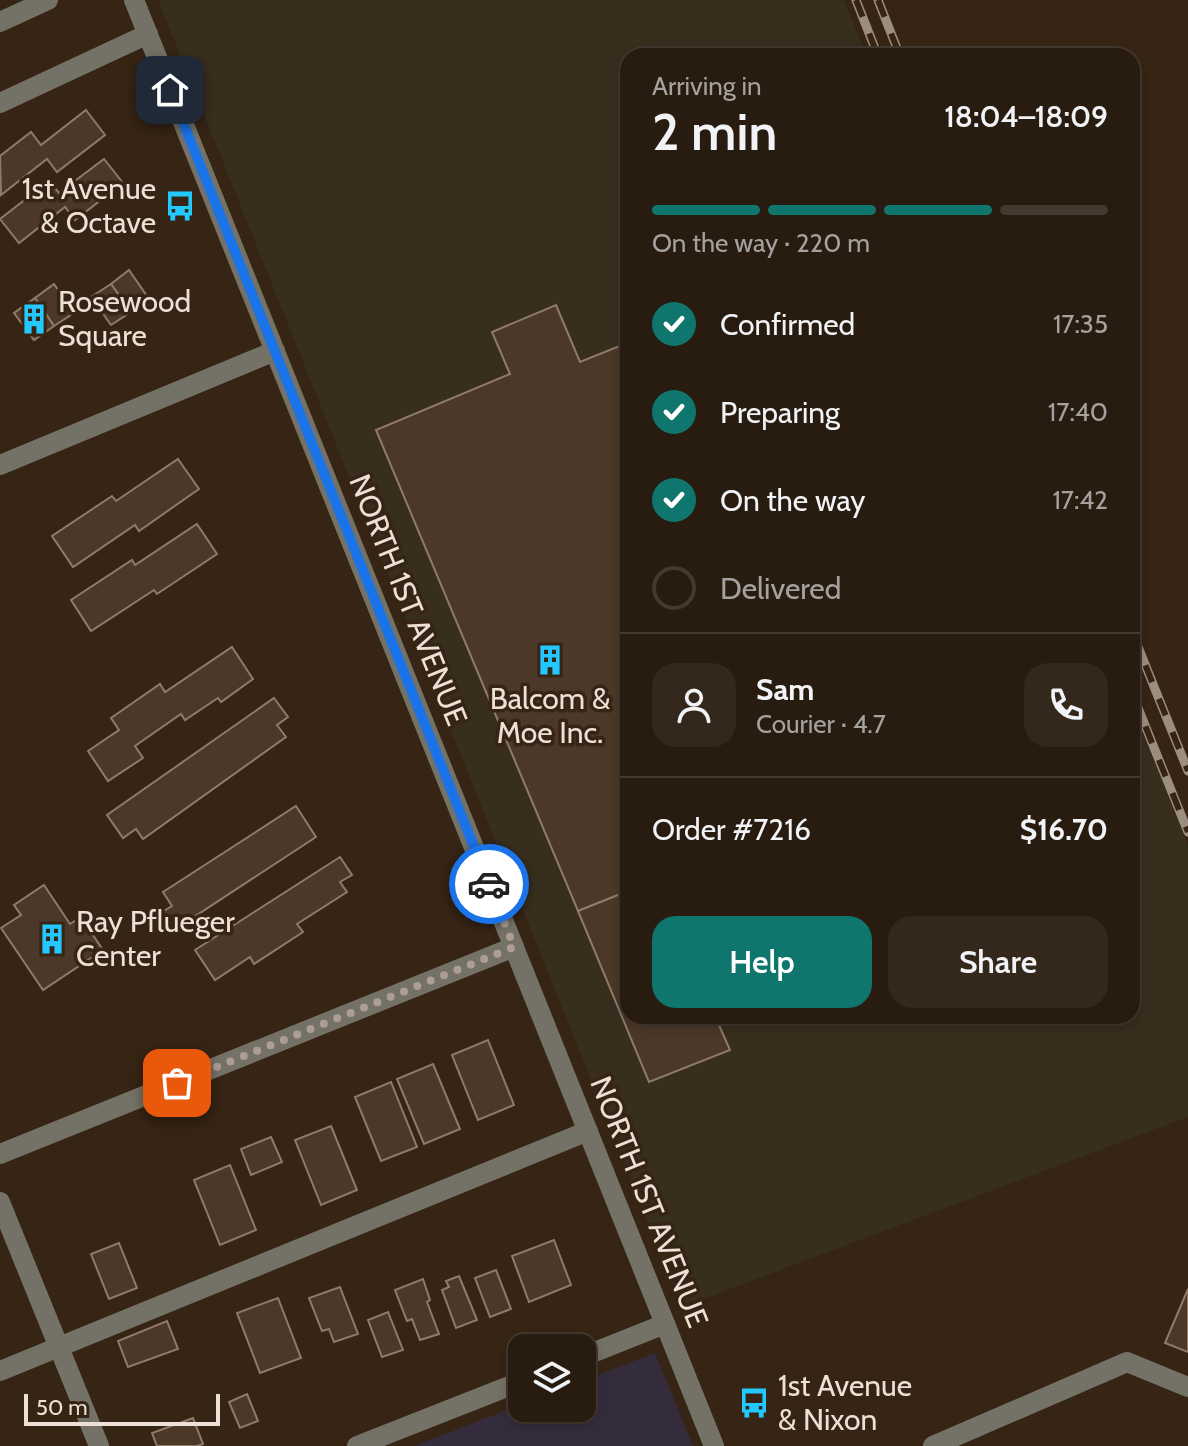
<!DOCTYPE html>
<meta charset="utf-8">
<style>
:root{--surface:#281b0f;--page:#34281d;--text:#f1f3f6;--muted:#a5a19e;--line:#44392f;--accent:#0f766e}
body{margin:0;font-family:Cabin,sans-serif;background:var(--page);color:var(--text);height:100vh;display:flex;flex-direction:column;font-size:30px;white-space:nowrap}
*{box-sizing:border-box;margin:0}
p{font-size:26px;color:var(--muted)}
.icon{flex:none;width:44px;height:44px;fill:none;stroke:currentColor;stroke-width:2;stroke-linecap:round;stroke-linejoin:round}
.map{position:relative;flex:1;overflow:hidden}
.details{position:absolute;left:620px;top:48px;width:520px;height:976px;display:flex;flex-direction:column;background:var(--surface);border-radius:24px;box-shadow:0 4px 12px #0003,0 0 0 2px var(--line)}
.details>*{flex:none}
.controls{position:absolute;left:508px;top:1334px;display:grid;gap:16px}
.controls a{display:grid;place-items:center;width:88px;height:88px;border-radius:16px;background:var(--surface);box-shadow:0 4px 12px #0003,0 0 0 2px var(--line);font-size:40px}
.scale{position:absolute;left:24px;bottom:20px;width:196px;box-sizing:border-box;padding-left:8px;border:4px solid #ede0d7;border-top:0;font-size:22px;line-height:28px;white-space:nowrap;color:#ede0d7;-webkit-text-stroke:6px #362414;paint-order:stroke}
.pin{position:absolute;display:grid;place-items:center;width:68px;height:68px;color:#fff;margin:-34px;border-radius:16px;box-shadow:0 4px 12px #0006}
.courier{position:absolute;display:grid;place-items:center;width:80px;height:80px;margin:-40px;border:6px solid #1a73e8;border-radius:50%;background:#fff;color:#222;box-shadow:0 2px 10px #0007}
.head em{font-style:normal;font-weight:600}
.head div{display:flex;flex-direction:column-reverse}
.head{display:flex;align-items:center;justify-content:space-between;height:136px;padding:0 32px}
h1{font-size:52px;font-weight:600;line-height:60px}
.bar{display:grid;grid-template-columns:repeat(4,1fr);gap:12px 8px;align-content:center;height:96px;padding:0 32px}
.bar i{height:10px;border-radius:6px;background:var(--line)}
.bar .active{background:var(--accent)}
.bar p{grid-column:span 4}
.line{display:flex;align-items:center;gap:20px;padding:0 32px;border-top:2px solid var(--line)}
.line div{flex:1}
.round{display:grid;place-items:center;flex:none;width:84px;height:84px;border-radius:24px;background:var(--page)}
ol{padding:0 32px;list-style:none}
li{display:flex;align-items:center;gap:24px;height:88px}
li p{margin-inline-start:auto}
li .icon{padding:8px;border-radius:50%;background:var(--accent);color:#fff;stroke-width:4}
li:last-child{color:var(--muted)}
li i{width:44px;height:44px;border:4px solid var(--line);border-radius:50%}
.action{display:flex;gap:16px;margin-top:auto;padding:16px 32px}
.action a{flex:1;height:92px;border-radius:24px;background:var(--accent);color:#fff;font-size:32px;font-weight:600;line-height:92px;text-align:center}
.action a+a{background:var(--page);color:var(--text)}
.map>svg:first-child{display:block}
.commercial{fill:#342c3c}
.industrial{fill:#382e1e}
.building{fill:#4b3828;stroke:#907a68;stroke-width:2}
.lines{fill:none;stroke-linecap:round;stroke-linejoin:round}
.minor{stroke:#747266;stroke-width:20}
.rail-casing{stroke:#9c8d81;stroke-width:9}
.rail{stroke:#362414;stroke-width:6;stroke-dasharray:18;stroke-linecap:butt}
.done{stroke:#ad9e93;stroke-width:8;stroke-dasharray:0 14.4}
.route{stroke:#1a73e8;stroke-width:10}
.labels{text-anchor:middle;stroke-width:7;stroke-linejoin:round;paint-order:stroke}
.poi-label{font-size:30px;fill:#ede0d7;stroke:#362414;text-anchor:start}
.street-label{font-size:30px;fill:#ede0d7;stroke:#362414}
</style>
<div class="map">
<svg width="1188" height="1446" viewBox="0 0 1188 1446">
<rect width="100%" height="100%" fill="#362414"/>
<polygon class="commercial" points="655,1353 693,1446 414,1446 522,1404 522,1408 582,1408 582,1381"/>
<polygon class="industrial" points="158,0 844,0 867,56 628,56 628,1016 1132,1016 1132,707 1188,845 1188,1117 682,1307"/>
<g class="building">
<polygon points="86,110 105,135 57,172 47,159 1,195 0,156 31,132 41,145"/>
<polygon points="104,159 123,183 75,220 65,207 19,243 0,219 49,181 59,193"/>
<polygon points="129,270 149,299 131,312 111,284"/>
<polygon points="54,284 74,313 54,326 35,298"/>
<polygon points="111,284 131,312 111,325 91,297"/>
<polygon points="35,298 54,326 34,340 14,313"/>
<polygon points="556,305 580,362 622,345 628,358 628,891 578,911 376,430 510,374 492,332"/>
<polygon points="178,459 199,489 139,531 135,525 73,567 52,536 112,496 116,501"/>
<polygon points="197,524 217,554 157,594 154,590 91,631 71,600 132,560 135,565"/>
<polygon points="232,647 253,679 221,702 218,698 185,720 181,714 135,746 143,758 108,781 88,751 119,730 111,718 160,684 165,692"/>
<polygon points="274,698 288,717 277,725 286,737 143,839 136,829 123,838 107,815"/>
<polygon points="296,806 316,837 174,930 162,912 172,906 163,892"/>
<polygon points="340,857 352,875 340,882 347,892 297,924 303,932 254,964 250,957 215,980 195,950"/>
<polygon points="44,885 70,924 81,917 103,950 43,990 1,928 21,915 14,905"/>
<polygon points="628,891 628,1016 715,1016 730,1050 649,1082 578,911"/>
<polygon points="488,1040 514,1105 478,1120 452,1055"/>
<polygon points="433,1064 460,1129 424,1144 397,1079"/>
<polygon points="391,1082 417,1147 381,1161 355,1097"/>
<polygon points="331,1126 357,1190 321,1205 295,1140"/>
<polygon points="271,1137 282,1162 251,1175 241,1149"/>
<polygon points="230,1165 256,1230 220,1245 194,1180"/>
<polygon points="554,1240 571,1285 529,1302 512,1256"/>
<polygon points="119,1243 137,1288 109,1299 91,1254"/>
<polygon points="496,1270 511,1309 490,1317 475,1278"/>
<polygon points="459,1276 477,1320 456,1328 442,1290 449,1287 446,1281"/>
<polygon points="423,1279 430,1300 427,1302 439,1334 420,1340 412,1319 407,1321 395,1290"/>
<polygon points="340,1287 358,1334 334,1342 329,1329 322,1331 309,1298"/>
<polygon points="1188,1289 1188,1352 1165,1343"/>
<polygon points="278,1298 301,1358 260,1373 237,1313"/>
<polygon points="388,1312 403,1350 382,1357 368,1320"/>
<polygon points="167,1321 178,1349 128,1367 118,1341"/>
<polygon points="247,1394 258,1421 240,1428 229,1402"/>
<polygon points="193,1418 203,1444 197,1446 157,1446 152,1433"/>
</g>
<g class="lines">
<g class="minor">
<polyline points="134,0 714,1446"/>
<polyline points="0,22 48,0"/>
<polyline points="0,103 148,34"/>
<polyline points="0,465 275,351"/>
<polyline points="0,1154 514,947"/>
<polyline points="0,1202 99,1446"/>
<polyline points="582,1357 665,1324"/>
<polyline points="0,1371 588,1131"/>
<polyline points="357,1446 522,1381"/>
<polyline points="933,1446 1127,1362 1188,1387"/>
</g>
<g class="rail-casing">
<g id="rail">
<polyline points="856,0 878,56"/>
<polyline points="878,0 900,56"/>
<polyline points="1132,632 1188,771"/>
<polyline points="1132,693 1188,832"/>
</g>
</g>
<use href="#rail" class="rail"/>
</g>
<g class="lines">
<polyline class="done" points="177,1083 514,947 489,884"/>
<polyline class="route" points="170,90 489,884"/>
</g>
<defs>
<g id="bus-bare" transform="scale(2.4)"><path d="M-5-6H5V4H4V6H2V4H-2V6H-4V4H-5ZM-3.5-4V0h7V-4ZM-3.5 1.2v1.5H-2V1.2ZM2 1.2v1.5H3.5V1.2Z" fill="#23c9fe" stroke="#362414" stroke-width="2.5" paint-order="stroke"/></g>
<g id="building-bare" transform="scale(2.4)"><path d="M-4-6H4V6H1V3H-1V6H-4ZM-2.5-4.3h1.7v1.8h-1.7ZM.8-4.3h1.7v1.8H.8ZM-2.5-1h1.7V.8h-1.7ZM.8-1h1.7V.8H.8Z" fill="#23c9fe" stroke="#362414" stroke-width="2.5" paint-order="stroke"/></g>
</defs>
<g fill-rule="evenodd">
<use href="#bus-bare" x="180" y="206"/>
<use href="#building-bare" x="34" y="319"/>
<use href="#building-bare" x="550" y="660"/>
<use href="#building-bare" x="52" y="939"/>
<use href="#bus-bare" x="754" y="1403"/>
</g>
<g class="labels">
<g class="poi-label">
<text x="156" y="199" text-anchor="end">1st Avenue<tspan x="156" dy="34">&amp; Octave</tspan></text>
<text x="58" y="312">Rosewood<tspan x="58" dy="34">Square</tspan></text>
<text x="550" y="709" text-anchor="middle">Balcom &amp;<tspan x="550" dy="34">Moe Inc.</tspan></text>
<text x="76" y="932">Ray Pflueger<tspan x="76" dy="34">Center</tspan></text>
<text x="778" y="1396">1st Avenue<tspan x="778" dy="34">&amp; Nixon</tspan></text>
</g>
<g class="street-label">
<text transform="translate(408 600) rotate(68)" y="10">NORTH 1ST AVENUE</text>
<text transform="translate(649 1202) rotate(68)" y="10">NORTH 1ST AVENUE</text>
</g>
</g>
</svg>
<div class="controls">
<a><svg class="icon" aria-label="layers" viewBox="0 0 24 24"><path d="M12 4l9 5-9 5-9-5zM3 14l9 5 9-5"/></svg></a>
</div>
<div class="scale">50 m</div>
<div class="pin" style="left:177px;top:1083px;background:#ea580c"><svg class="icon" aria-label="bag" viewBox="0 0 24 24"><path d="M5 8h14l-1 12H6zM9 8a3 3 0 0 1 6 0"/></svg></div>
<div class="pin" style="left:170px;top:90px;background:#1f2937"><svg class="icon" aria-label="home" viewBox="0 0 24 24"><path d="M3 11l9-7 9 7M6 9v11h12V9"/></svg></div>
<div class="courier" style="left:489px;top:884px"><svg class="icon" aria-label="car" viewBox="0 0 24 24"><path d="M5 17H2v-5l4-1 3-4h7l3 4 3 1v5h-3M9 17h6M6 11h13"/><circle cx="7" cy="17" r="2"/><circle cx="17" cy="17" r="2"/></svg></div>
<section class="details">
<div class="head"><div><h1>2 min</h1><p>Arriving in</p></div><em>18:04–18:09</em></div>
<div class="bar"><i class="active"></i><i class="active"></i><i class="active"></i><i></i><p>On the way · 220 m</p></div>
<ol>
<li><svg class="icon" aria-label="check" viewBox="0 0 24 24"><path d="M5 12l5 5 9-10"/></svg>Confirmed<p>17:35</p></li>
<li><svg class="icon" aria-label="check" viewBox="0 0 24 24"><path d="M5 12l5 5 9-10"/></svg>Preparing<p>17:40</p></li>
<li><svg class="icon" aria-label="check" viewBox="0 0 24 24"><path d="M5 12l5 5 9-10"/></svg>On the way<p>17:42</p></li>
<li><i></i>Delivered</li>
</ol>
<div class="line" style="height:144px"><a class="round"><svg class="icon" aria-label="person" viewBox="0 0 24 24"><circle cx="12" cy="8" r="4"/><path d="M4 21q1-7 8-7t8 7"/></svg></a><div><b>Sam</b><p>Courier · 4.7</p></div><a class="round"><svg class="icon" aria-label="phone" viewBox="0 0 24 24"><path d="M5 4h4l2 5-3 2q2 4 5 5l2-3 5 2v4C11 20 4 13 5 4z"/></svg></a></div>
<div class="line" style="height:104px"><div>Order #7216</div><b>$16.70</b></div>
<div class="action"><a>Help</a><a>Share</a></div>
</section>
</div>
